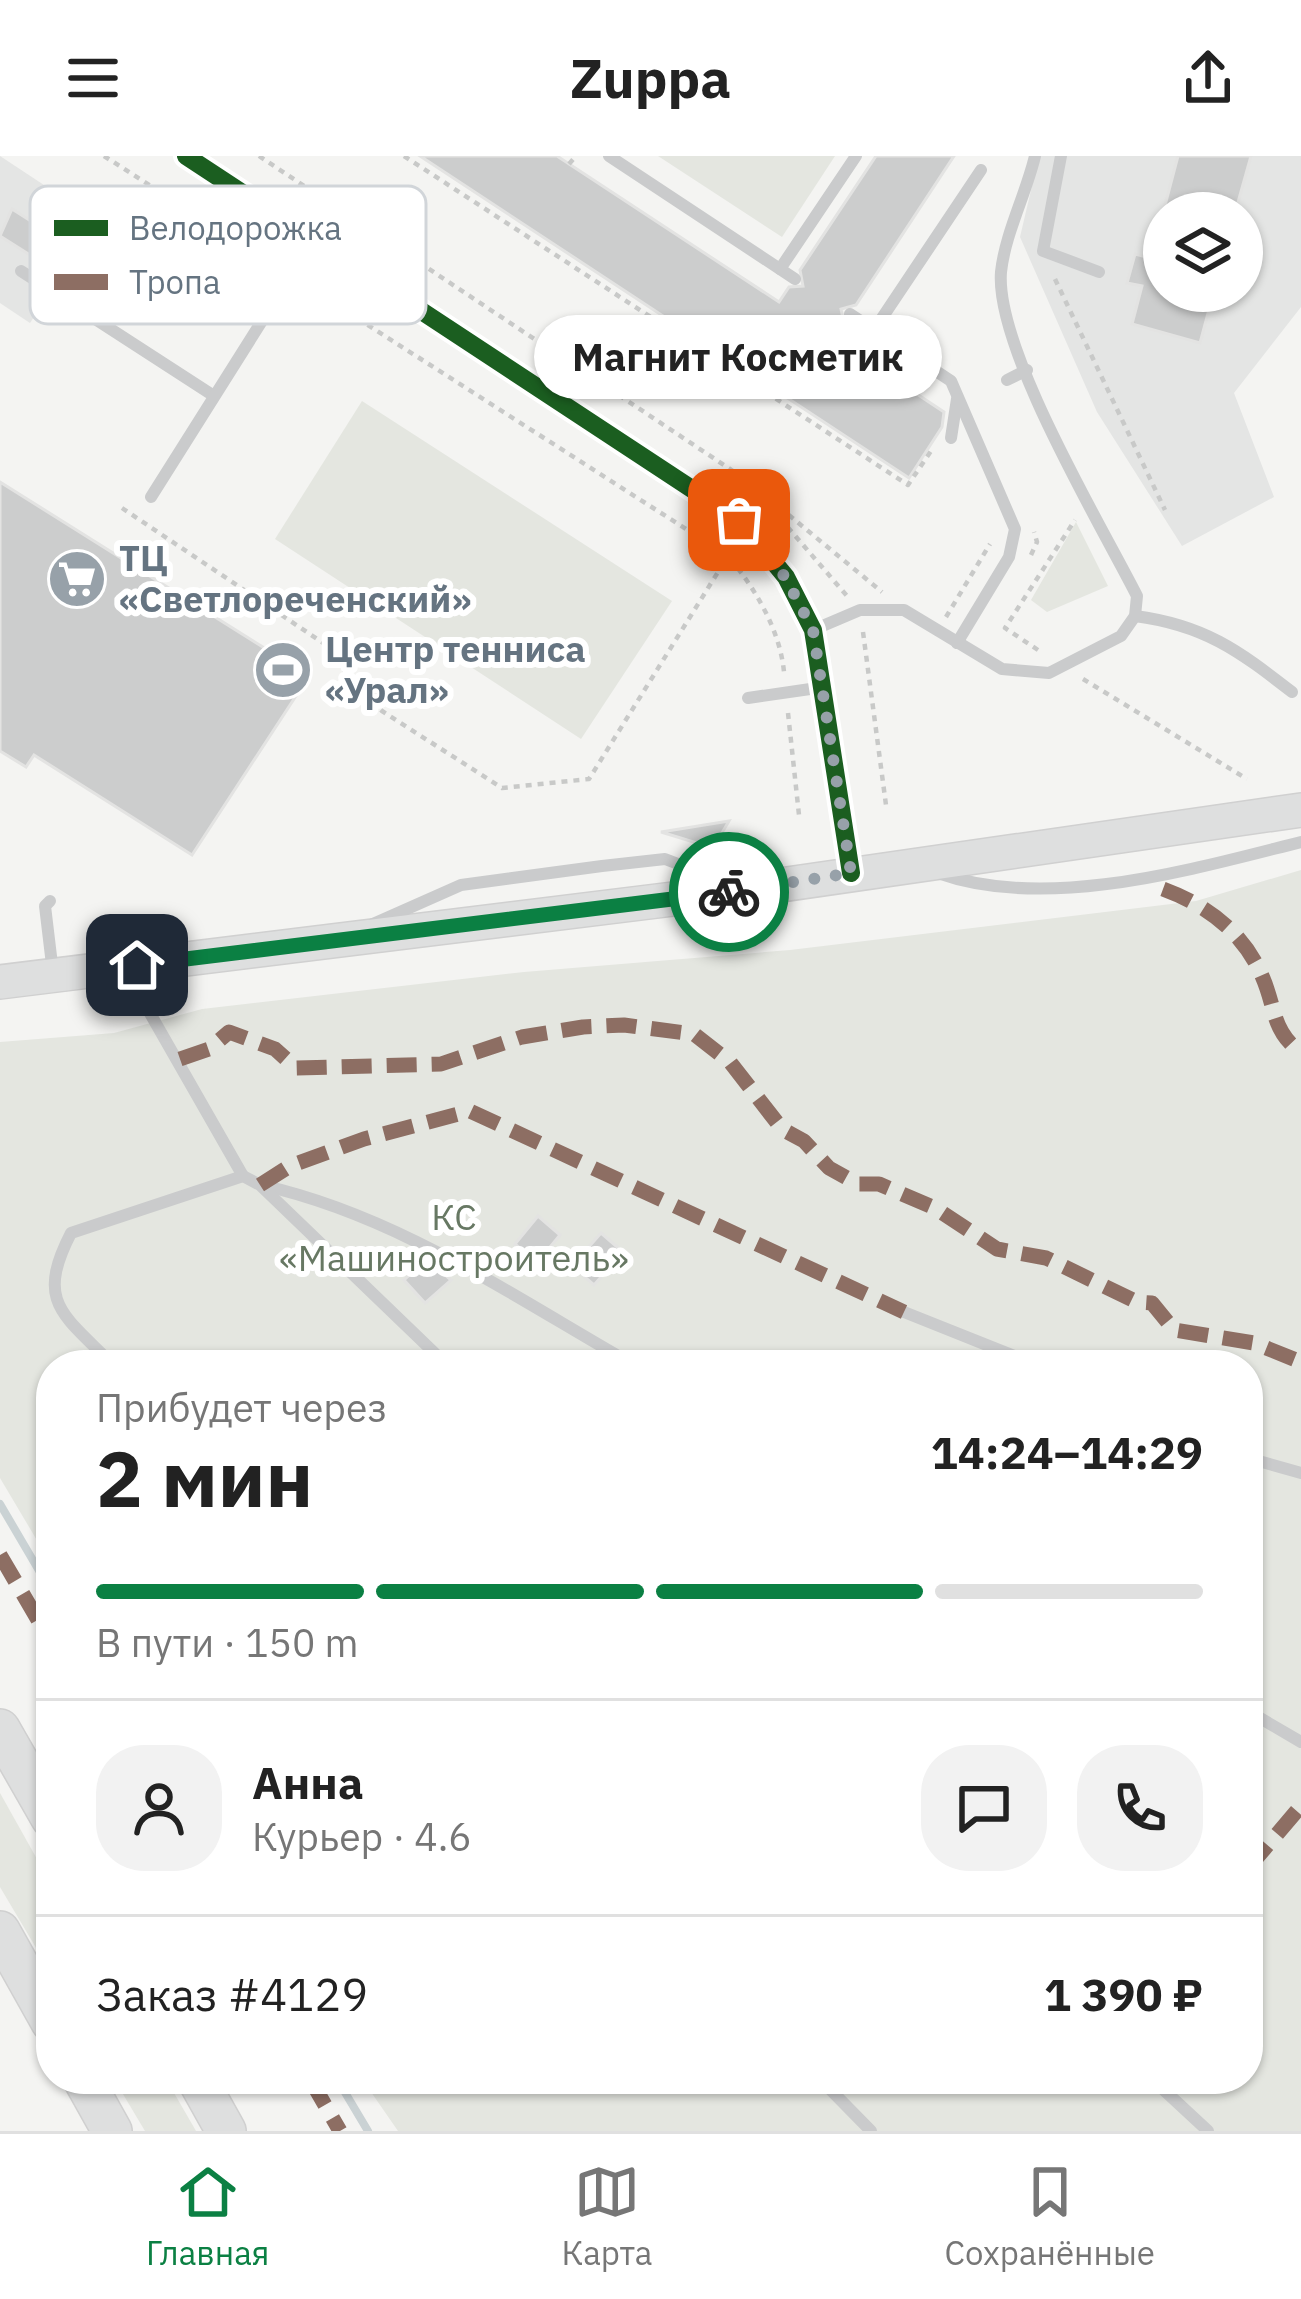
<!DOCTYPE html>
<html lang="ru">
<meta charset="utf-8">
<style>
:root{--surface:#fff;--page:#f2f2f2;--text:#222;--muted:#767676;--line:#e0e0e0;--accent:#0b8043}
body{margin:0;font-family:"IBM Plex Sans",sans-serif;background:var(--page);color:var(--text);height:100vh;display:flex;flex-direction:column;font-size:45px;white-space:nowrap}
*{box-sizing:border-box;margin:0}
p{font-size:39px;color:var(--muted)}
.icon{flex:none;width:66px;height:66px;fill:none;stroke:currentColor;stroke-width:2;stroke-linecap:round;stroke-linejoin:round}
.map{position:relative;flex:1;overflow:hidden}
.panel{position:absolute;left:36px;top:1194px;width:1227px;height:744px;display:flex;flex-direction:column;background:var(--surface);border-radius:48px;box-shadow:0 3px 9px #0004}
.panel>*{flex:none}
.buttons{position:absolute;left:1143px;top:36px;display:grid;gap:24px}
.buttons a{display:grid;place-items:center;width:120px;height:120px;border-radius:50%;background:var(--surface);box-shadow:0 3px 9px #0004;font-size:60px}
.pin{position:absolute;display:grid;place-items:center;width:102px;height:102px;color:#fff;margin:-51px;border-radius:24px;box-shadow:0 6px 18px #0006}
.courier{position:absolute;display:grid;place-items:center;width:120px;height:120px;margin:-60px;border:9px solid #0b8043;border-radius:50%;background:#fff;color:#222;box-shadow:0 3px 15px #0007}
.bubble{position:absolute;height:84px;border-radius:42px;background:var(--surface);box-shadow:0 3px 9px #0004;font-size:39px;font-weight:800;line-height:84px;text-align:center}
.overview em{font-style:normal;font-weight:800}
.overview div{display:flex;flex-direction:column-reverse}
.overview{display:flex;align-items:center;justify-content:space-between;height:204px;padding:0 60px}
h1{font-size:78px;font-weight:800;line-height:90px}
.bar{display:grid;grid-template-columns:repeat(4,1fr);gap:18px 12px;align-content:center;height:144px;padding:0 60px}
.bar i{height:15px;border-radius:9px;background:var(--line)}
.bar .active{background:var(--accent)}
.bar p{grid-column:span 4}
.line{display:flex;align-items:center;gap:30px;padding:0 60px;border-top:3px solid var(--line)}
.line div{flex:1}
.round{display:grid;place-items:center;flex:none;width:126px;height:126px;border-radius:48px;background:var(--page)}
header{display:flex;justify-content:space-between;align-items:center;height:156px;padding:0 60px;background:var(--surface);font-size:54px;font-weight:800}
.tab-bar{display:flex;justify-content:space-around;align-items:center;height:168px;border-top:3px solid var(--line);background:var(--surface);font-size:33px;color:var(--muted)}
.tab-bar a{display:grid;justify-items:center;gap:6px}
.tab-bar .active{color:var(--accent)}
.map>svg:first-child{display:block}
.built{fill:#e4e5e4;fill-rule:evenodd}
.green{fill:#e4e6e0}
.lines{fill:none;stroke-linecap:round;stroke-linejoin:round}
.stream{stroke:#cad2d4;stroke-width:8}
.building{fill:#cccdcd;stroke:#e3e3e2;stroke-width:3}
.secondary-casing{stroke:#d0d0d0;stroke-width:36}
.primary-casing{stroke:#d0d0d0;stroke-width:42}
.path{stroke:#c8c9c8;stroke-width:4.5;stroke-dasharray:6 6;stroke-linecap:butt}
.lane{stroke:#cacbcc;stroke-width:12}
.street{stroke:#cacbcc;stroke-width:24}
.secondary{stroke:#dedfdf;stroke-width:33}
.primary{stroke:#dedfdf;stroke-width:39}
.quiet{stroke:#8d6e63;stroke-width:15;stroke-dasharray:30 15;stroke-linecap:butt}
.cycleway-casing{stroke:#fff;stroke-width:26}
.cycleway{stroke:#1b5e20;stroke-width:18}
.done{stroke:#97a1a9;stroke-width:12;stroke-dasharray:0 21.6}
.route{stroke:#0b8043;stroke-width:15}
.labels{text-anchor:middle;stroke-width:12;stroke-linejoin:round;paint-order:stroke}
.poi-label{font-size:36px;font-weight:bold;fill:#657481;stroke:#fff;text-anchor:start}
.park-label{font-size:36px;fill:#677863;stroke:#fff}
.key{fill:#fff;stroke:#d1d5d9;stroke-width:3}
.key-label{font-size:33px;fill:#657481}
</style>
<header><svg class="icon" aria-label="menu" viewBox="0 0 24 24"><path d="M4 6h16M4 12h16M4 18h16"/></svg>Zuppa<svg class="icon" aria-label="share" viewBox="0 0 24 24"><path d="M12 15V3M7 8l5-5 5 5M5 13v7h14v-7"/></svg></header>
<div class="map">
<svg width="1301" height="1975" viewBox="0 0 1301 1975">
<rect width="100%" height="100%" fill="#f4f4f2"/>
<g class="built">
<polygon points="0,0 97,64 30,167 0,147"/>
<path d="M1039,0h262v151l-67,86 40,104 -92,49 -85,-134 -77,-175zM1164,57h78v78h-78z"/>
</g>
<g class="green">
<polygon points="658,0 835,0 782,81"/>
<polygon points="362,245 672,445 581,583 275,383"/>
<polygon points="1076,366 1108,430 1047,456 1031,444"/>
<polygon points="1301,714 1301,1975 398,1975 362,1923 1248,1923 1248,1209 51,1209 51,1408 0,1322 0,886 114,877 202,853 524,816 790,794 1196,745"/>
<polygon points="0,1637 51,1728 51,1817 0,1731"/>
<polygon points="114,1923 166,1923 196,1975 145,1975"/>
</g>
<g class="lines">
<g class="stream">
<polyline points="0,1348 51,1435"/>
<polyline points="337,1923 368,1975"/>
</g>
</g>
<g class="building">
<polygon points="420,0 557,0 779,146 789,131 803,130 800,114 876,0 954,0 856,149 841,153 844,167 834,183 944,256 942,271 909,322"/>
<polygon points="1178,0 1251,0 1235,57 1163,57"/>
<polygon points="12,53 45,74 30,99 0,80"/>
<polygon points="1158,76 1164,77 1164,135 1214,135 1200,187 1132,168 1142,130 1127,127 1135,98 1150,102"/>
<polygon points="0,326 309,520 192,699 34,599 26,611 0,595"/>
<polygon points="729,665 713,692 661,676"/>
<polygon points="538,1060 560,1079 537,1107 515,1088"/>
<polygon points="601,1077 623,1096 594,1129 572,1110"/>
<polygon points="427,1103 451,1124 425,1147 404,1124"/>
</g>
<g class="lines">
<g class="secondary-casing">
<polyline id="secondary" points="0,826 746,734 1301,654"/>
</g>
<g class="primary-casing">
<g id="primary">
<polyline points="0,1573 51,1662"/>
<polyline points="0,1775 51,1866"/>
<polyline points="83,1923 112,1975"/>
<polyline points="197,1923 226,1975"/>
</g>
</g>
<g class="path">
<polyline points="104,0 277,111"/>
<polyline points="259,0 748,325 847,440"/>
<polyline points="404,0 908,329 933,292"/>
<polyline points="569,8 576,0"/>
<polyline points="1055,123 1165,354"/>
<path d="M307,130l421,270c27,32 52,74 56,116"/>
<polyline points="761,336 882,436"/>
<polyline points="122,352 344,501 345,521 382,555 502,632 589,623 728,400"/>
<polyline points="1031,399 1037,386 1034,376"/>
<polyline points="946,461 990,388"/>
<polyline points="863,476 886,649"/>
<polyline points="1038,494 1005,472 1075,364"/>
<polyline points="1083,523 1247,623"/>
<polyline points="788,557 799,659"/>
</g>
<g class="lane">
<polyline points="609,0 795,123"/>
<polyline points="1061,0 1043,95 1099,116"/>
<polyline points="780,113 856,0"/>
<polyline points="21,115 214,240"/>
<polyline points="850,158 951,225 1015,373 1009,401 957,487"/>
<polyline points="874,174 981,14"/>
<polyline points="1007,224 1027,214"/>
<polyline points="951,282 957,243"/>
<polyline points="151,341 313,84"/>
<path d="M1135,460c69,9 103,34 157,76"/>
<path d="M813,474l47,-20h44l98,59 47,4 72,-37 14,-20 2,-20c-37,-73 -142,-248 -136,-324 4,-38 25,-78 34,-116"/>
<polyline points="748,542 824,531"/>
<path d="M938,717c109,39 255,-4 363,-31"/>
<polyline points="50,745 45,750 53,817"/>
<polyline points="373,768 461,729 602,710 665,703 728,727"/>
<polyline points="138,814 147,852 243,1020"/>
<path d="M261,1029c136,30 253,112 373,180"/>
<polyline points="904,1156 1037,1209"/>
<path d="M113,1209c-50,-51 -78,-62 -42,-132l172,-57 17,9 187,180"/>
<polyline points="1248,1302 1301,1317"/>
<polyline points="1248,1555 1301,1586"/>
<polyline points="820,1923 871,1975"/>
<polyline points="1152,1923 1208,1975"/>
</g>
<polyline class="street" points="186,0 739,364 786,421 813,474 851,717"/>
<use href="#secondary" class="secondary"/>
<use href="#primary" class="primary"/>
<g class="quiet">
<path d="M1163,733c49,18 87,49 104,100 10,30 8,43 34,64"/>
<polyline points="180,903 209,893 229,876 275,893 296,912 441,908 522,881 583,871 624,869 694,878 730,906 782,973 804,985 829,1012 858,1028 879,1028 935,1052 997,1093 1046,1102 1137,1146 1152,1147 1174,1174 1254,1187 1301,1206"/>
<polyline points="260,1029 290,1010 364,983 470,955 904,1156"/>
<polyline points="0,1399 51,1486"/>
<polyline points="1248,1712 1301,1650"/>
<polyline points="310,1923 340,1975"/>
</g>
<g class="cycleway-casing">
<polyline id="cycleway" points="186,0 739,364 786,421 813,474 851,717"/>
</g>
<use href="#cycleway" class="cycleway"/>
</g>
<g class="lines">
<polyline class="done" points="729,736 851,717 813,474 785,421 739,364"/>
<polyline class="route" points="137,809 729,736"/>
</g>
<defs>
<g id="supermarket-disc" transform="scale(3)"><circle r="9.5" fill="#97a1a9" stroke="#fff"/><path d="M-6-5.5h2.5l.6 2H6L4.5 2H-2.5L-4.4-4H-6ZM-1.5 3.2a1.3 1.3 0 1 0 .1 0ZM3 3.2a1.3 1.3 0 1 0 .1 0Z" fill="#fff"/></g>
<g id="stadium-disc" transform="scale(3)"><circle r="9.5" fill="#97a1a9" stroke="#fff"/><path d="M0-5a6.5 5 0 1 0 0 10a6.5 5 0 1 0 0-10ZM-3.5-1.8h7v3.6h-7Z" fill="#fff"/></g>
</defs>
<g fill-rule="evenodd">
<use href="#supermarket-disc" x="77" y="423"/>
<use href="#stadium-disc" x="283" y="514"/>
</g>
<g class="labels">
<g class="poi-label">
<text x="119" y="415">ТЦ<tspan x="119" dy="41">«Светлореченский»</tspan></text>
<text x="325" y="506">Центр тенниса<tspan x="325" dy="41">«Урал»</tspan></text>
</g>
<g class="park-label">
<text x="454" y="1074">КС<tspan x="454" dy="41">«Машиностроитель»</tspan></text>
</g>
</g>
<rect x="30" y="30" width="396" height="138" rx="18" class="key"/>
<rect x="54" y="64" width="54" height="16" fill="#1b5e20"/>
<rect x="54" y="118" width="54" height="16" fill="#8d6e63"/>
<g class="key-label">
<text x="129" y="84">Велодорожка</text>
<text x="129" y="138">Тропа</text>
</g>
</svg>
<div class="buttons">
<a><svg class="icon" aria-label="layers" viewBox="0 0 24 24"><path d="M12 4l9 5-9 5-9-5zM3 14l9 5 9-5"/></svg></a>
</div>
<div class="pin" style="left:739px;top:364px;background:#ea580c"><svg class="icon" aria-label="bag" viewBox="0 0 24 24"><path d="M5 8h14l-1 12H6zM9 8a3 3 0 0 1 6 0"/></svg></div>
<div class="pin" style="left:137px;top:809px;background:#1f2937"><svg class="icon" aria-label="home" viewBox="0 0 24 24"><path d="M3 11l9-7 9 7M6 9v11h12V9"/></svg></div>
<div class="courier" style="left:729px;top:736px"><svg class="icon" aria-label="bike" viewBox="0 0 24 24"><circle cx="6" cy="16" r="4"/><circle cx="18" cy="16" r="4"/><path d="M6 16l4-8h5l3 8M10 8l3 8H6M13 5h3"/></svg></div>
<div class="bubble" style="left:534px;top:159px;width:408px">Магнит Косметик</div>
<section class="panel">
<div class="overview"><div><h1>2 мин</h1><p>Прибудет через</p></div><em>14:24–14:29</em></div>
<div class="bar"><i class="active"></i><i class="active"></i><i class="active"></i><i></i><p>В пути · 150 m</p></div>
<div class="line" style="height:216px"><a class="round"><svg class="icon" aria-label="person" viewBox="0 0 24 24"><circle cx="12" cy="8" r="4"/><path d="M4 21q1-7 8-7t8 7"/></svg></a><div><b>Анна</b><p>Курьер · 4.6</p></div><a class="round"><svg class="icon" aria-label="chat" viewBox="0 0 24 24"><path d="M4 5h16v11H9l-5 4z"/></svg></a><a class="round"><svg class="icon" aria-label="phone" viewBox="0 0 24 24"><path d="M5 4h4l2 5-3 2q2 4 5 5l2-3 5 2v4C11 20 4 13 5 4z"/></svg></a></div>
<div class="line" style="height:156px"><div>Заказ #4129</div><b>1 390 ₽</b></div>
</section>
</div>
<nav class="tab-bar">
<a class="active"><svg class="icon" aria-label="home" viewBox="0 0 24 24"><path d="M3 11l9-7 9 7M6 9v11h12V9"/></svg>Главная</a>
<a><svg class="icon" aria-label="map" viewBox="0 0 24 24"><path d="M3 6l6-2 6 2 6-2v14l-6 2-6-2-6 2zM9 4v14M15 6v14"/></svg>Карта</a>
<a><svg class="icon" aria-label="saved" viewBox="0 0 24 24"><path d="M7 4h10v16l-5-4-5 4z"/></svg>Сохранённые</a>
</nav>
